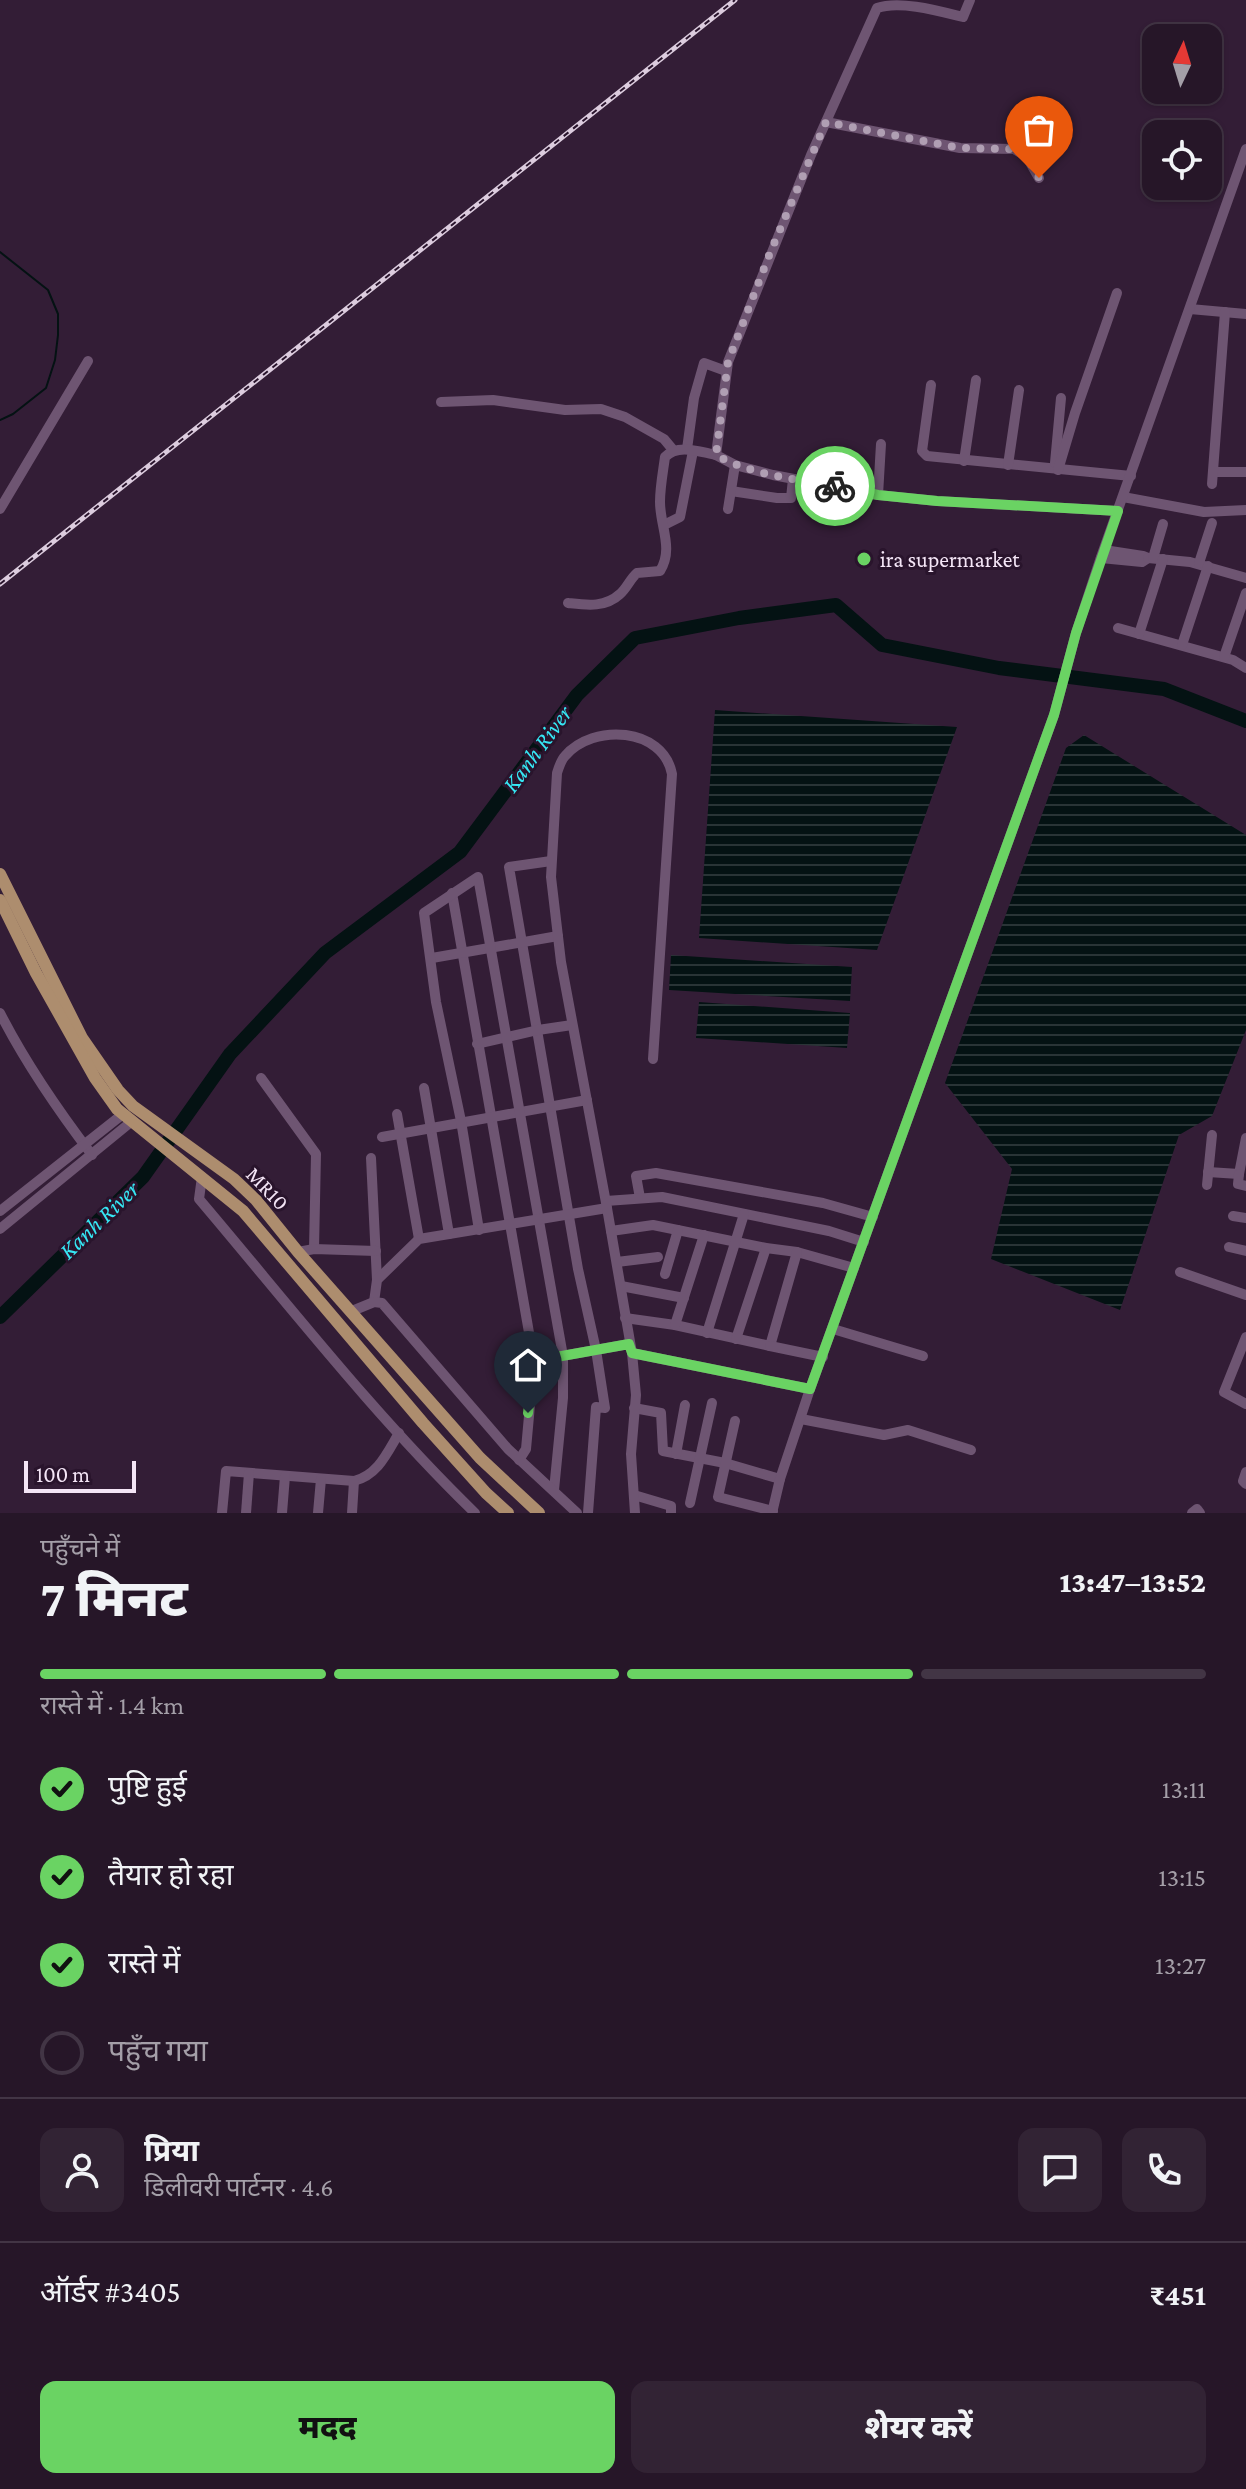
<!DOCTYPE html>
<html lang="hi">
<meta charset="utf-8">
<style>
:root{--surface:#261628;--page:#322334;--text:#f1f3f6;--muted:#a49fa8;--line:#423545;--accent:#6ad363}
body{margin:0;font-family:"Crimson Pro","Noto Sans Devanagari",serif;background:var(--page);color:var(--text);height:100vh;display:flex;flex-direction:column;font-size:30px;white-space:nowrap}
*{box-sizing:border-box;margin:0}
p{font-size:26px;color:var(--muted)}
.icon{flex:none;width:44px;height:44px;fill:none;stroke:currentColor;stroke-width:2;stroke-linecap:round;stroke-linejoin:round}
.map{position:relative;height:1513px;overflow:hidden}
.drawer{display:flex;flex-direction:column;background:var(--surface);flex:1}
.drawer>*{flex:none}
.needle{width:52px;rotate:4deg}
.fabs{position:absolute;left:1142px;top:24px;display:grid;gap:16px}
.fabs a{display:grid;place-items:center;width:80px;height:80px;border-radius:16px;background:var(--surface);box-shadow:0 2px 6px #0004,0 0 0 2px var(--line);font-size:40px}
.scale{position:absolute;left:24px;bottom:20px;width:112px;box-sizing:border-box;padding-left:8px;border:4px solid #f4e5f6;border-top:0;font-size:22px;line-height:28px;white-space:nowrap;color:#f4e5f6;-webkit-text-stroke:6px #29142c;paint-order:stroke}
.pin{position:absolute;display:grid;place-items:center;width:68px;height:68px;color:#fff;margin:-82px -34px;border-radius:50% 50% 50% 0;rotate:-45deg;box-shadow:0 0 8px #0007}
.pin .icon{rotate:45deg}
.courier{position:absolute;display:grid;place-items:center;width:80px;height:80px;margin:-40px;border:6px solid #6ad363;border-radius:50%;background:#fff;color:#222;box-shadow:0 2px 10px #0007}
.overview em{font-style:normal;font-weight:800}
.overview div{display:flex;flex-direction:column-reverse}
.overview{display:flex;align-items:center;justify-content:space-between;height:136px;padding:0 40px}
h1{font-size:52px;font-weight:800;line-height:60px}
.bar{display:grid;grid-template-columns:repeat(4,1fr);gap:12px 8px;align-content:center;height:96px;padding:0 40px}
.bar i{height:10px;border-radius:6px;background:var(--line)}
.bar .current{background:var(--accent)}
.bar p{grid-column:span 4}
.line{display:flex;align-items:center;gap:20px;padding:0 40px;border-top:2px solid var(--line)}
.line div{flex:1}
.round{display:grid;place-items:center;flex:none;width:84px;height:84px;border-radius:16px;background:var(--page)}
ol{padding:0 40px;list-style:none}
li{display:flex;align-items:center;gap:24px;height:88px}
li p{margin-inline-start:auto}
li .icon{padding:8px;border-radius:50%;background:var(--accent);color:#111;stroke-width:4}
li:last-child{color:var(--muted)}
li i{width:44px;height:44px;border:4px solid var(--line);border-radius:50%}
.primary-button{display:flex;gap:16px;margin-top:auto;padding:16px 40px}
.primary-button a{flex:1;height:92px;border-radius:16px;background:var(--accent);color:#111;font-size:32px;font-weight:800;line-height:92px;text-align:center}
.primary-button a+a{background:var(--page);color:var(--text)}
.map>svg:first-child{display:block}
.water{fill:url(#water-rules)}
.lines{fill:none;stroke-linecap:round;stroke-linejoin:round}
.stream{stroke:#041213;stroke-width:2}
.river{stroke:#041213;stroke-width:14}
.minor{stroke:#6e5572;stroke-width:10}
.major{stroke:#ad8d6e;stroke-width:12}
.rail-casing{stroke:#dcccde;stroke-width:5}
.rail{stroke:#29142c;stroke-width:2;stroke-dasharray:6;stroke-linecap:butt}
.done{stroke:#b09fb3;stroke-width:8;stroke-dasharray:0 14.4}
.route{stroke:#6ad363;stroke-width:10}
.poi-dot{fill:#6ad363;stroke:#29142c;stroke-width:3}
.labels{text-anchor:middle;stroke-width:6;stroke-linejoin:round;paint-order:stroke}
.poi-label{font-size:22px;fill:#f4e5f6;stroke:#29142c;text-anchor:start}
.street-label{font-size:22px;fill:#f4e5f6;stroke:#29142c}
.water-label{font-size:24px;font-style:italic;fill:#36e7f4;stroke:#29142c}
</style>
<div class="map">
<svg width="1246" height="1513" viewBox="0 0 1246 1513">
<defs>
<pattern id="water-rules" width="6" height="5" patternUnits="userSpaceOnUse" patternTransform="scale(2)"><rect width="6" height="5" fill="#041213"/><path d="M0 2.5h6" fill="none" stroke="#293436"/></pattern>
</defs>
<rect width="100%" height="100%" fill="#331d36"/>
<g class="water">
<polygon points="715,710 957,727 877,950 699,938"/>
<polygon points="1084,735 1246,835 1246,1030 1212,1116 1179,1135 1120,1310 991,1259 1012,1169 945,1083 1066,748"/>
<polygon points="671,955 852,967 850,1001 669,990"/>
<polygon points="699,1002 850,1013 847,1048 696,1038"/>
</g>
<g class="lines">
<polyline class="stream" points="0,252 48,290 58,314 58,335 55,360 46,388 13,414 0,420"/>
<polyline class="river" points="0,1317 143,1177 230,1054 325,953 460,852 577,695 635,638 739,618 836,605 882,645 999,668 1164,689 1246,721"/>
<g class="minor">
<path d="M970,0l-7,17c-24,-6 -63,-17 -86,-9l-66,147 -83,207 -12,93 19,10 38,10 105,20 59,6 181,10"/>
<polyline points="826,122 960,148 1014,149 1027,157 1039,178"/>
<polyline points="1190,309 1246,314"/>
<polyline points="931,385 922,451 927,456 1131,476"/>
<polyline points="441,402 493,400 565,410 601,409 625,417 664,439 674,451"/>
<polyline points="687,449 694,398 704,363 726,371"/>
<polyline points="964,461 976,380"/>
<polyline points="1055,463 1061,398"/>
<polyline points="1008,465 1019,390"/>
<polyline points="1058,470 1075,413 1117,293"/>
<polyline points="1213,472 1246,472"/>
<polyline points="1212,484 1225,312"/>
<polyline points="731,491 777,498 791,498 793,479"/>
<polyline points="878,495 881,444"/>
<polyline points="1123,497 1204,512 1246,510"/>
<polyline points="0,509 88,361"/>
<polyline points="728,509 735,465"/>
<polyline points="664,525 680,517 693,451"/>
<polyline points="1101,558 1142,562 1148,558 1143,556 1104,550"/>
<polyline points="1148,558 1190,562 1246,578"/>
<polyline points="1153,558 1163,524"/>
<polyline points="1199,563 1212,523"/>
<path d="M568,603c18,2 37,5 52,-9 7,-6 10,-15 17,-21l23,-2c14,-22 0,-45 0,-69 0,-15 3,-30 5,-45 13,-14 35,-5 51,-2"/>
<polyline points="1118,628 1233,660 1246,668"/>
<polyline points="1139,634 1163,559"/>
<polyline points="1182,645 1208,566"/>
<polyline points="1224,657 1246,593"/>
<polyline points="551,861 509,867 578,1269 596,1350 605,1408 596,1407 588,1513"/>
<polyline points="452,893 534,1361 629,1344"/>
<polyline points="432,958 558,936"/>
<path d="M0,1013c26,51 57,96 92,142"/>
<polyline points="477,1044 538,1030 572,1025"/>
<polyline points="261,1078 316,1154 314,1249"/>
<polyline points="424,1088 449,1234"/>
<polyline points="397,1114 419,1239"/>
<polyline points="382,1137 587,1100"/>
<polyline points="371,1158 377,1280"/>
<polyline points="1208,1172 1239,1174 1246,1138"/>
<polyline points="1239,1174 1238,1184 1246,1186"/>
<path d="M202,1177l-3,22c90,106 176,217 276,314"/>
<polyline points="1207,1185 1212,1135"/>
<polyline points="640,1198 636,1176 656,1173 823,1203 873,1217"/>
<polyline points="606,1201 662,1197 829,1231 864,1242"/>
<polyline points="0,1211 123,1114"/>
<polyline points="1233,1216 1246,1218"/>
<polyline points="0,1229 131,1122"/>
<polyline points="479,1230 461,1121 436,1002 424,913 478,877 563,1356 563,1398 554,1490"/>
<polyline points="611,1231 653,1225 766,1248 797,1252 854,1268"/>
<polyline points="1229,1247 1246,1251"/>
<polyline points="298,1252 314,1249 376,1251"/>
<polyline points="617,1262 658,1257"/>
<polyline points="1180,1272 1246,1295"/>
<polyline points="665,1274 678,1230"/>
<polyline points="621,1286 684,1298"/>
<polyline points="374,1302 377,1280 419,1239 607,1208"/>
<polyline points="352,1311 374,1302 382,1303 508,1449 577,1513"/>
<polyline points="625,1318 675,1325 770,1346 797,1252"/>
<polyline points="675,1325 704,1235"/>
<polyline points="833,1329 923,1356"/>
<polyline points="707,1333 744,1214"/>
<polyline points="1246,1337 1224,1392 1246,1404"/>
<polyline points="736,1339 766,1248"/>
<polyline points="770,1346 823,1357"/>
<polyline points="632,1353 810,1389"/>
<polyline points="634,1408 661,1413 663,1451 725,1463 780,1479"/>
<polyline points="801,1419 884,1435 908,1430 971,1450"/>
<polyline points="735,1421 718,1497 773,1511"/>
<polyline points="676,1454 685,1405"/>
<polyline points="519,1460 526,1449 534,1361"/>
<polyline points="1246,1472 1243,1481 1246,1484"/>
<polyline points="634,1495 671,1506 671,1513"/>
<polyline points="690,1503 712,1403"/>
<path d="M222,1513l4,-42 128,10c24,-6 33,-28 45,-48"/>
<polyline points="246,1513 249,1473"/>
<polyline points="282,1513 285,1476"/>
<polyline points="318,1513 321,1479"/>
<polyline points="352,1513 354,1481"/>
<path d="M635,1513l-4,-59 5,-59 -4,-42 -25,-145 -46,-246 -10,-85 6,-104c2,-6 4,-13 8,-17 28,-33 98,-29 107,18l-19,285"/>
<polyline points="772,1513 780,1479 810,1389 1054,715 1076,633 1100,560 1246,149"/>
<polyline points="1192,1513 1197,1509 1200,1513"/>
</g>
<g class="major">
<polyline points="0,874 82,1038 118,1090 133,1106 234,1179 256,1200 298,1252 480,1458 539,1513"/>
<polyline points="0,900 36,973 95,1078 117,1109 243,1211 423,1423 486,1493 508,1513"/>
</g>
<g class="rail-casing">
<polyline id="rail" points="0,584 735,0"/>
</g>
<use href="#rail" class="rail"/>
</g>
<g class="lines">
<path class="done" d="M835,486c-41,-7 -83,-11 -119,-31l12,-93 42,-109 56,-131 134,26 54,1 13,8 12,21"/>
<polyline class="route" points="528,1413 534,1361 629,1344 632,1353 810,1389 1054,715 1076,633 1118,511 937,501 878,495 835,486"/>
</g>
<circle class="poi-dot" cx="864" cy="559" r="8"/>
<g class="labels">
<g class="poi-label">
<text x="880" y="567">ira supermarket</text>
</g>
<g class="street-label">
<text transform="translate(268 1188) rotate(46)" y="8">MR10</text>
</g>
<g class="water-label">
<text transform="translate(537 749) rotate(-54)" y="8">Kanh River</text>
<text transform="translate(99 1220) rotate(-44)" y="8">Kanh River</text>
</g>
</g>
</svg>
<div class="fabs">
<a><svg class="needle" viewBox="-14 -14 28 28"><path d="M0-13l5 13h-10z" fill="#e53935"/><path d="M0 13l5-13h-10z" fill="#a49fa8"/></svg></a>
<a><svg class="icon" aria-label="locate" viewBox="0 0 24 24"><circle cx="12" cy="12" r="6"/><path d="M12 2v4M12 18v4M2 12h4M18 12h4"/></svg></a>
</div>
<div class="scale">100 m</div>
<div class="pin" style="left:1039px;top:178px;background:#ea580c"><svg class="icon" aria-label="bag" viewBox="0 0 24 24"><path d="M5 8h14l-1 12H6zM9 8a3 3 0 0 1 6 0"/></svg></div>
<div class="pin" style="left:528px;top:1413px;background:#1f2937"><svg class="icon" aria-label="home" viewBox="0 0 24 24"><path d="M3 11l9-7 9 7M6 9v11h12V9"/></svg></div>
<div class="courier" style="left:835px;top:486px"><svg class="icon" aria-label="bike" viewBox="0 0 24 24"><circle cx="6" cy="16" r="4"/><circle cx="18" cy="16" r="4"/><path d="M6 16l4-8h5l3 8M10 8l3 8H6M13 5h3"/></svg></div>
</div>
<section class="drawer">
<div class="overview"><div><h1>7 मिनट</h1><p>पहुँचने में</p></div><em>13:47–13:52</em></div>
<div class="bar"><i class="current"></i><i class="current"></i><i class="current"></i><i></i><p>रास्ते में · 1.4 km</p></div>
<ol>
<li><svg class="icon" aria-label="check" viewBox="0 0 24 24"><path d="M5 12l5 5 9-10"/></svg>पुष्टि हुई<p>13:11</p></li>
<li><svg class="icon" aria-label="check" viewBox="0 0 24 24"><path d="M5 12l5 5 9-10"/></svg>तैयार हो रहा<p>13:15</p></li>
<li><svg class="icon" aria-label="check" viewBox="0 0 24 24"><path d="M5 12l5 5 9-10"/></svg>रास्ते में<p>13:27</p></li>
<li><i></i>पहुँच गया</li>
</ol>
<div class="line" style="height:144px"><a class="round"><svg class="icon" aria-label="person" viewBox="0 0 24 24"><circle cx="12" cy="8" r="4"/><path d="M4 21q1-7 8-7t8 7"/></svg></a><div><b>प्रिया</b><p>डिलीवरी पार्टनर · 4.6</p></div><a class="round"><svg class="icon" aria-label="chat" viewBox="0 0 24 24"><path d="M4 5h16v11H9l-5 4z"/></svg></a><a class="round"><svg class="icon" aria-label="phone" viewBox="0 0 24 24"><path d="M5 4h4l2 5-3 2q2 4 5 5l2-3 5 2v4C11 20 4 13 5 4z"/></svg></a></div>
<div class="line" style="height:104px"><div>ऑर्डर #3405</div><b>₹451</b></div>
<div class="primary-button"><a>मदद</a><a>शेयर करें</a></div>
</section>
